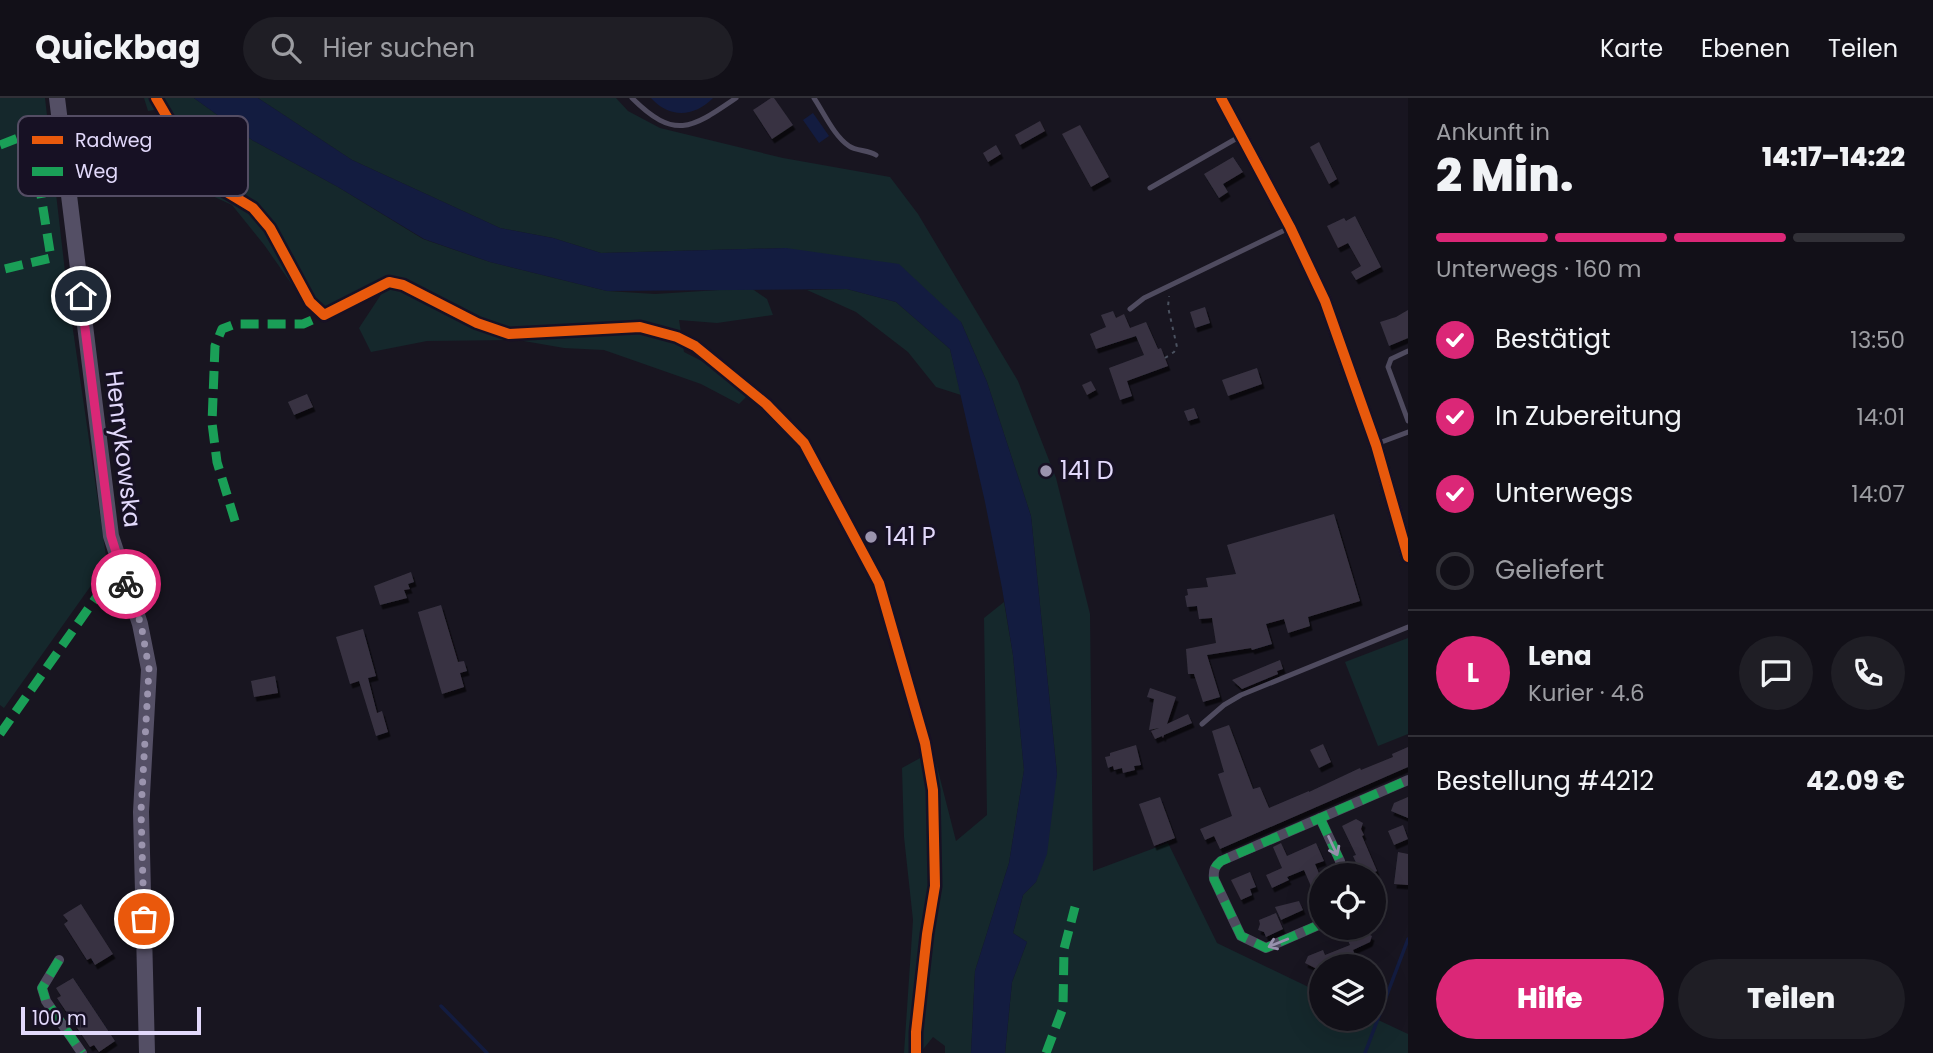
<!DOCTYPE html>
<html lang="de">
<meta charset="utf-8">
<style>
:root{--surface:#121018;--page:#1f1e25;--text:#f1f3f6;--muted:#9c9da2;--line:#313037;--accent:#db2777}
body{margin:0;font-family:Poppins,sans-serif;background:var(--page);color:var(--text);height:100vh;display:flex;flex-direction:column;font-size:26px;white-space:nowrap}
*{box-sizing:border-box;margin:0}
p{font-size:23px;color:var(--muted)}
.icon{flex:none;width:38px;height:38px;fill:none;stroke:currentColor;stroke-width:2;stroke-linecap:round;stroke-linejoin:round}
.map{position:relative;flex:1;overflow:hidden}
.drawer{display:flex;flex-direction:column;background:var(--surface);width:525px}
.drawer>*{flex:none}
.buttons{position:absolute;left:1309px;top:765px;display:grid;gap:14px}
.buttons a{display:grid;place-items:center;width:77px;height:77px;border-radius:50%;background:var(--surface);box-shadow:0 7px 28px #0002,0 0 0 2px var(--line);font-size:35px}
.scale{position:absolute;left:21px;bottom:18px;width:180px;box-sizing:border-box;padding-left:7px;border:4px solid #e2d9fb;border-top:0;font-size:19px;line-height:24px;white-space:nowrap;color:#e2d9fb;-webkit-text-stroke:5px #171124;paint-order:stroke}
.pin{position:absolute;display:grid;place-items:center;width:60px;height:60px;color:#fff;margin:-30px;border:4px solid #fff;border-radius:50%;box-shadow:0 2px 7px #0007}
.courier{position:absolute;display:grid;place-items:center;width:70px;height:70px;margin:-35px;border:5px solid #db2777;border-radius:50%;background:#fff;color:#222;box-shadow:0 2px 9px #0007}
.head em{font-style:normal;font-weight:800}
.head div{display:flex;flex-direction:column-reverse}
.head{display:flex;align-items:center;justify-content:space-between;height:119px;padding:0 28px}
h1{font-size:46px;font-weight:800;line-height:52px}
.bar{display:grid;grid-template-columns:repeat(4,1fr);gap:10px 7px;align-content:center;height:84px;padding:0 28px}
.bar i{height:9px;border-radius:5px;background:var(--line)}
.bar .selected{background:var(--accent)}
.bar p{grid-column:span 4}
.line{display:flex;align-items:center;gap:18px;padding:0 28px;border-top:2px solid var(--line)}
.line div{flex:1}
.round{display:grid;place-items:center;flex:none;width:74px;height:74px;border-radius:37px;background:var(--page)}
ol{padding:0 28px;list-style:none}
li{display:flex;align-items:center;gap:21px;height:77px}
li p{margin-inline-start:auto}
li .icon{padding:7px;border-radius:50%;background:var(--accent);color:#fff;stroke-width:4}
li:last-child{color:var(--muted)}
li i{width:38px;height:38px;border:4px solid var(--line);border-radius:50%}
.primary-button{display:flex;gap:14px;margin-top:auto;padding:14px 28px}
.primary-button a{flex:1;height:80px;border-radius:42px;background:var(--accent);color:#fff;font-size:28px;font-weight:800;line-height:80px;text-align:center}
.primary-button a+a{background:var(--page);color:var(--text)}
header{display:flex;align-items:center;gap:42px;box-sizing:border-box;height:98px;padding:0 35px;background:var(--surface);border-bottom:2px solid var(--line)}
header strong{font-size:33px}
nav{display:flex;gap:38px;margin-inline-start:auto;font-size:24px}
.search{width:490px;height:63px;background:var(--page);display:flex;align-items:center;gap:18px;box-sizing:border-box;padding:0 24px;border-radius:38px;color:var(--muted);font-size:26px}
main{display:flex;flex:1;min-height:0}
.map>svg:first-child{display:block}
.green{fill:#15282c}
.water{fill:#131c40}
.lines{fill:none;stroke-linecap:round;stroke-linejoin:round}
.stream{stroke:#131c40;stroke-width:3.5}
.building{fill:#383342;filter:url(#shadow)}
.path{stroke:#4b5260;stroke-width:2;stroke-dasharray:3.5 5;stroke-linecap:butt}
.service{stroke:#4f4b5f;stroke-width:5}
.minor{stroke:#4f4b5f;stroke-width:10}
.tertiary{stroke:#4f4b5f;stroke-width:14}
.secondary{stroke:#544f65;stroke-width:16}
.quiet{stroke:#1a9f57;stroke-width:9;stroke-dasharray:18 9;stroke-linecap:butt}
.cycleway-casing{stroke:#171124;stroke-width:15}
.cycleway{stroke:#e8590c;stroke-width:10}
.oneway{stroke:#9892ad}
.done{stroke:#9b94ae;stroke-width:7;stroke-dasharray:0 12.6}
.route{stroke:#db2777;stroke-width:9}
.poi-dot{fill:#9b94ae;stroke:#171124;stroke-width:2.5}
.labels{text-anchor:middle;stroke-width:6;stroke-linejoin:round;paint-order:stroke}
.street-label{font-size:24px;fill:#e2d9fb;stroke:#171124}
.poi-label{font-size:24px;fill:#e2d9fb;stroke:#171124;text-anchor:start}
.key{fill:#171124;stroke:#544d64;stroke-width:2}
.key-label{font-size:19px;fill:#e2d9fb}
</style>
<header>
<strong>Quickbag</strong>
<div class="search"><svg class="icon" aria-label="search" viewBox="0 0 24 24"><circle cx="10" cy="10" r="6"/><path d="M15 15l6 6"/></svg>Hier suchen</div>
<nav><a>Karte</a><a>Ebenen</a><a>Teilen</a></nav>
</header>
<main>
<div class="map">
<svg width="1408" height="955" viewBox="0 0 1408 955">
<defs>
<filter id="shadow"><feDropShadow dx="2.5" dy="4.5" stdDeviation="0" flood-color="#0009"/></filter>
</defs>
<rect width="100%" height="100%" fill="#181520"/>
<g class="green">
<polygon points="0,0 45,0 67,191 107,465 4,610 0,607"/>
<polygon points="144,0 194,0 252,42 338,89 423,141 490,164 607,193 655,196 751,190 767,201 773,217 717,225 679,222 684,254 755,290 739,306 701,286 604,252 564,250 518,242 427,243 371,254 359,230 384,192 383,184 335,207 322,210 293,188 265,148 232,107 195,90 175,73 159,42 169,35 166,10 148,13"/>
<polygon points="258,0 616,0 628,13 660,30 783,60 890,79 918,116 1018,283 1056,380 1090,516 1093,773 1168,745 1217,845 1321,895 1321,920 1374,920 1408,936 1408,955 1005,955 1012,884 1027,844 1013,835 1023,797 1036,784 1057,676 1031,418 987,284 961,224 786,150 601,155 553,140 500,130 352,62"/>
<polygon points="847,191 896,204 950,251 961,297 936,289 908,254 856,214 807,192"/>
<polygon points="1004,504 1013,557 1024,672 1009,765 975,873 971,955 945,955 945,948 933,939 920,955 904,955 913,822 904,739 902,670 933,653 956,743 987,717 984,520"/>
<polygon points="1408,540 1408,636 1378,648 1345,564"/>
</g>
<g class="water">
<polygon points="194,0 258,0 352,62 500,130 553,140 601,155 786,150 899,166 961,224 987,284 1031,418 1057,676 1047,756 1036,784 1023,797 1013,835 1027,844 1012,884 1005,955 971,955 975,873 1009,765 1024,672 1013,557 1002,490 985,404 950,251 896,204 847,191 607,193 490,164 424,141 338,89 252,42"/>
<path d="M651,0h62c-19,19 -43,21 -62,0z"/>
<polygon points="813,15 829,38 819,45 803,22"/>
</g>
<g class="lines">
<g class="stream">
<polyline points="441,908 487,955"/>
<polyline points="1365,955 1408,841"/>
</g>
</g>
<g class="building">
<polygon points="771,0 774,0 793,27 772,41 753,12"/>
<polygon points="1040,23 1045,33 1020,47 1015,37"/>
<polygon points="1080,27 1109,79 1091,89 1062,36"/>
<polygon points="1319,44 1337,81 1329,86 1310,49"/>
<polygon points="996,47 1001,56 988,64 983,55"/>
<polygon points="1233,59 1243,74 1223,86 1228,94 1219,100 1204,76"/>
<polygon points="1355,118 1381,169 1356,182 1351,174 1361,168 1348,145 1338,150 1327,128 1344,120 1346,123"/>
<polygon points="1205,209 1210,225 1195,230 1190,214"/>
<polygon points="1408,212 1408,240 1389,248 1380,224 1396,219"/>
<polygon points="1113,213 1116,220 1124,216 1130,230 1146,224 1158,251 1161,250 1168,268 1127,283 1132,298 1120,302 1109,270 1144,257 1136,238 1096,251 1090,236 1106,229 1101,217"/>
<polygon points="1257,270 1262,286 1228,298 1222,282"/>
<polygon points="1091,283 1096,292 1087,297 1082,287"/>
<polygon points="307,296 313,309 294,317 288,304"/>
<polygon points="1194,310 1198,320 1188,323 1184,313"/>
<polygon points="1334,416 1360,503 1308,519 1310,528 1288,535 1284,521 1266,526 1272,546 1252,552 1251,550 1207,557 1220,599 1203,604 1194,576 1188,576 1186,551 1216,545 1212,520 1199,521 1197,508 1187,509 1185,498 1188,497 1187,491 1208,489 1206,480 1236,476 1227,447"/>
<polygon points="411,474 414,484 408,486 410,491 404,492 407,500 380,507 374,488"/>
<polygon points="441,507 458,564 464,563 467,573 460,575 464,589 442,596 418,514"/>
<polygon points="363,531 376,578 368,580 377,615 382,613 388,634 376,638 359,583 350,586 336,539"/>
<polygon points="1280,562 1283,571 1277,573 1278,576 1242,591 1232,582"/>
<polygon points="275,578 278,595 254,599 251,583"/>
<polygon points="1150,590 1176,599 1167,626 1188,616 1192,625 1164,637 1163,640 1162,638 1155,641 1151,633 1159,630 1149,632 1154,601 1147,599"/>
<polygon points="1229,627 1253,691 1260,689 1269,710 1309,693 1309,694 1360,670 1361,672 1393,659 1392,656 1408,649 1408,669 1220,751 1214,738 1205,742 1200,731 1232,718 1218,676 1224,674 1212,633"/>
<polygon points="1323,646 1331,664 1319,670 1310,652"/>
<polygon points="1136,647 1141,667 1134,668 1135,672 1123,675 1122,670 1114,672 1113,668 1108,670 1105,659 1110,658 1110,655"/>
<polygon points="1160,699 1175,740 1154,748 1139,706"/>
<polygon points="1408,699 1408,720 1391,713 1394,705"/>
<polygon points="1356,721 1363,725 1361,731 1364,737 1362,738 1377,773 1368,777 1365,772 1360,774 1353,758 1356,757 1342,728"/>
<polygon points="1403,727 1408,741 1394,747 1388,733"/>
<polygon points="1281,745 1287,758 1316,745 1324,763 1315,766 1321,780 1321,790 1313,793 1304,772 1287,779 1289,782 1272,790 1266,777 1282,770 1273,749"/>
<polygon points="1398,754 1408,756 1408,787 1394,786"/>
<polygon points="1250,774 1256,789 1250,791 1252,797 1241,802 1231,782"/>
<polygon points="1299,803 1303,812 1281,822 1275,809"/>
<polygon points="81,806 113,856 95,867 91,860 87,862 64,826 68,823 63,817"/>
<polygon points="1276,815 1283,831 1266,839 1264,834 1258,832 1260,826 1259,822"/>
<polygon points="1356,830 1364,830 1366,835 1372,838 1370,844 1353,852 1355,857 1343,862 1345,868 1321,868 1321,873 1305,865 1308,858 1323,852 1325,857 1350,847 1344,834"/>
<polygon points="73,880 115,943 99,954 94,947 90,949 57,900 61,898 56,890"/>
</g>
<g class="lines">
<polyline class="path" points="1165,260 1174,254 1177,249 1168,209 1169,198"/>
<g class="service">
<path d="M632,0c43,43 60,30 104,0"/>
<path d="M814,0c10,15 20,38 35,48 7,5 19,4 27,9"/>
<polyline points="1150,90 1239,39"/>
<polyline points="1130,211 1144,200 1287,131"/>
<polyline points="1408,253 1391,261 1388,269 1408,323"/>
<polyline points="1379,345 1408,334"/>
<polyline points="1202,626 1224,607 1241,597 1408,529"/>
</g>
<g class="minor">
<polyline points="1320,720 1340,763 1342,777"/>
<path d="M1321,826l-55,24 -25,-12 -27,-57c-1,-9 1,-13 7,-18l187,-81"/>
<polyline points="59,862 42,890 46,903 82,955"/>
</g>
<polyline class="tertiary" points="1221,0 1290,129 1325,203 1376,347 1408,459"/>
<polyline class="secondary" points="57,0 111,438 140,526 149,571 141,714 147,955"/>
<g class="quiet">
<polyline points="0,47 31,35 51,160 0,172"/>
<polyline points="235,423 217,364 212,325 215,248 222,231 235,226 303,226 324,217"/>
<polyline points="0,636 119,467"/>
<polyline points="1320,720 1340,763 1342,777"/>
<path d="M1321,826l-55,24 -25,-12 -27,-57c-1,-9 1,-13 7,-18l187,-81"/>
<polyline points="59,862 42,890 46,903 82,955"/>
<polyline points="1046,955 1063,910 1064,851 1075,809"/>
</g>
<g class="cycleway-casing">
<g id="cycleway">
<polyline points="156,0 198,72 210,84 253,110 270,130 310,204 324,217 389,184 403,187 477,225 509,236 640,229 677,239 695,248 766,306 804,345 879,485 925,645 933,692 935,788 927,836 916,934 916,955"/>
<polyline points="1221,0 1290,129 1325,203 1376,347 1408,459"/>
</g>
</g>
<use href="#cycleway" class="cycleway"/>
</g>
<defs><path id="oneway-shaft" d="M-6 0H5M1.5-3L5.5 0L1.5 3" fill="none" stroke-width="1.6" stroke-linecap="round" stroke-linejoin="round" transform="scale(1.75)"/></defs>
<g class="oneway">
<use href="#oneway-shaft" transform="translate(1333 748) rotate(65)"/>
<use href="#oneway-shaft" transform="translate(1278 845) rotate(158)"/>
</g>
<g class="lines">
<polyline class="done" points="126,486 141,526 149,571 141,713 144,821"/>
<polyline class="route" points="81,198 111,438 126,486"/>
</g>
<g class="poi-dot">
<circle cx="1046" cy="373" r="7"/>
<circle cx="871" cy="439" r="7"/>
</g>
<g class="labels">
<g class="street-label">
<text transform="translate(123 351) rotate(83)" y="8">Henrykowska</text>
</g>
<g class="poi-label">
<text x="1060" y="381">141 D</text>
<text x="885" y="447">141 P</text>
</g>
</g>
<rect x="18" y="18" width="230" height="80" rx="10" class="key"/>
<rect x="32" y="38" width="31" height="8" fill="#e8590c"/>
<rect x="32" y="69" width="31" height="9" fill="#1a9f57"/>
<g class="key-label">
<text x="75" y="49">Radweg</text>
<text x="75" y="80">Weg</text>
</g>
</svg>
<div class="buttons">
<a><svg class="icon" aria-label="locate" viewBox="0 0 24 24"><circle cx="12" cy="12" r="6"/><path d="M12 2v4M12 18v4M2 12h4M18 12h4"/></svg></a>
<a><svg class="icon" aria-label="layers" viewBox="0 0 24 24"><path d="M12 4l9 5-9 5-9-5zM3 14l9 5 9-5"/></svg></a>
</div>
<div class="scale">100 m</div>
<div class="pin" style="left:144px;top:821px;background:#ea580c"><svg class="icon" aria-label="bag" viewBox="0 0 24 24"><path d="M5 8h14l-1 12H6zM9 8a3 3 0 0 1 6 0"/></svg></div>
<div class="pin" style="left:81px;top:198px;background:#1f2937"><svg class="icon" aria-label="home" viewBox="0 0 24 24"><path d="M3 11l9-7 9 7M6 9v11h12V9"/></svg></div>
<div class="courier" style="left:126px;top:486px"><svg class="icon" aria-label="bike" viewBox="0 0 24 24"><circle cx="6" cy="16" r="4"/><circle cx="18" cy="16" r="4"/><path d="M6 16l4-8h5l3 8M10 8l3 8H6M13 5h3"/></svg></div>
</div>
<section class="drawer">
<div class="head"><div><h1>2 Min.</h1><p>Ankunft in</p></div><em>14:17–14:22</em></div>
<div class="bar"><i class="selected"></i><i class="selected"></i><i class="selected"></i><i></i><p>Unterwegs · 160 m</p></div>
<ol>
<li><svg class="icon" aria-label="check" viewBox="0 0 24 24"><path d="M5 12l5 5 9-10"/></svg>Bestätigt<p>13:50</p></li>
<li><svg class="icon" aria-label="check" viewBox="0 0 24 24"><path d="M5 12l5 5 9-10"/></svg>In Zubereitung<p>14:01</p></li>
<li><svg class="icon" aria-label="check" viewBox="0 0 24 24"><path d="M5 12l5 5 9-10"/></svg>Unterwegs<p>14:07</p></li>
<li><i></i>Geliefert</li>
</ol>
<div class="line" style="height:126px"><b class="round" style="background:var(--accent);color:#fff">L</b><div><b>Lena</b><p>Kurier · 4.6</p></div><a class="round"><svg class="icon" aria-label="chat" viewBox="0 0 24 24"><path d="M4 5h16v11H9l-5 4z"/></svg></a><a class="round"><svg class="icon" aria-label="phone" viewBox="0 0 24 24"><path d="M5 4h4l2 5-3 2q2 4 5 5l2-3 5 2v4C11 20 4 13 5 4z"/></svg></a></div>
<div class="line" style="height:91px"><div>Bestellung #4212</div><b>42.09 €</b></div>
<div class="primary-button"><a>Hilfe</a><a>Teilen</a></div>
</section>
</main>
